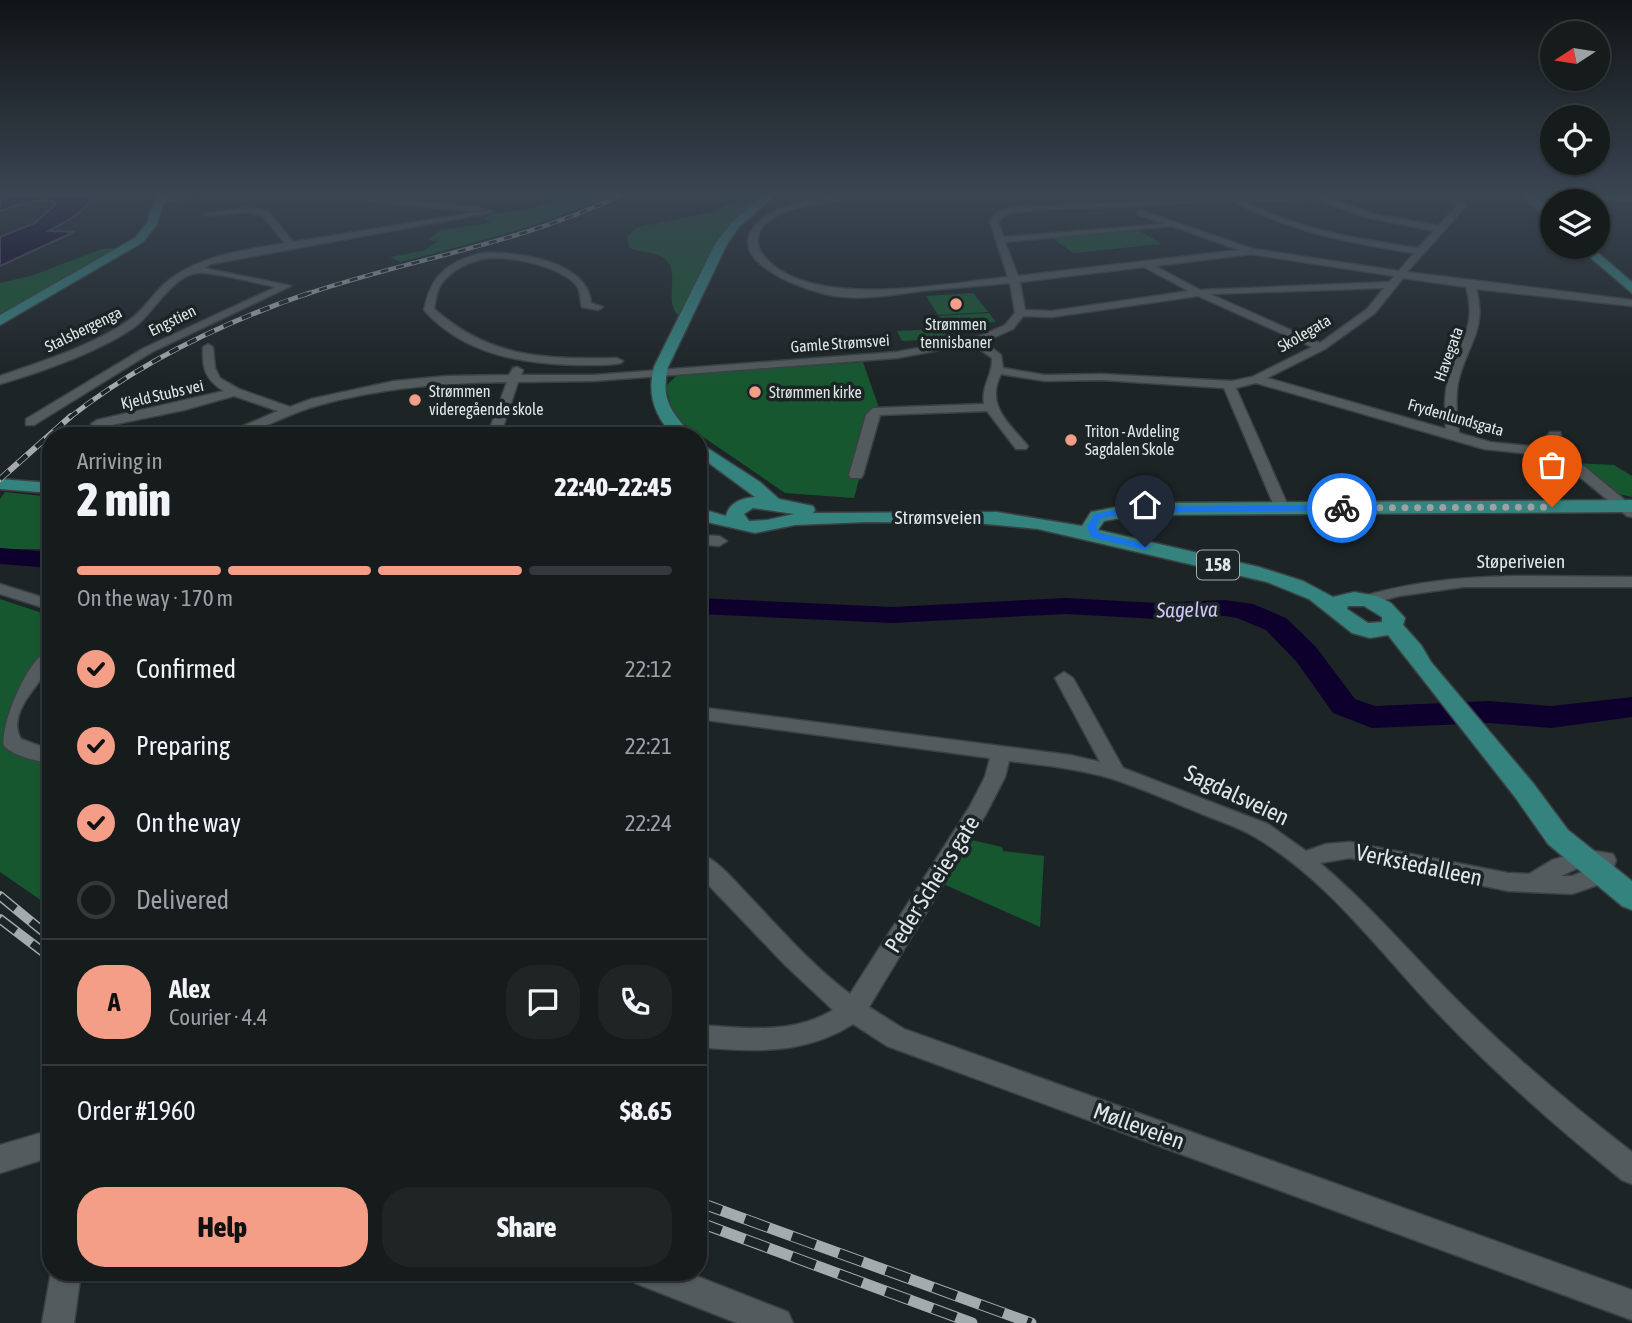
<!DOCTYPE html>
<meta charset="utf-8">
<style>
:root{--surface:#161b1c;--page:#1f2425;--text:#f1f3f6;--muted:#9ea1a3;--line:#35393b;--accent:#f49e88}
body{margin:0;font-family:"Asap Condensed",sans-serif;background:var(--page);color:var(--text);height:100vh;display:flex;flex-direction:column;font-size:26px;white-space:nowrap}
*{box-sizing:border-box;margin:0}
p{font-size:23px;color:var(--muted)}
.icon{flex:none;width:38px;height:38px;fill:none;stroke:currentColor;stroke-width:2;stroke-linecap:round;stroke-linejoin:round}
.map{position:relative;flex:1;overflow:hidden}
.drawer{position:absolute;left:42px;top:427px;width:665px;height:854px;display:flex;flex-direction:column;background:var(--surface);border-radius:28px;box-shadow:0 2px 5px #0004,0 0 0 2px var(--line)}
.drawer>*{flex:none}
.needle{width:46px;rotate:258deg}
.controls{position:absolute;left:1540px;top:21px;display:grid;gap:14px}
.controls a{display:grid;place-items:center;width:70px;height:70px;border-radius:50%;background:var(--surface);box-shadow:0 2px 5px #0004,0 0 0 2px var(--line);font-size:35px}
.pin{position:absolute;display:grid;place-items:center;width:60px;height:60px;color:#fff;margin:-72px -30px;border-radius:50% 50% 50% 0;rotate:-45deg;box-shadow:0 0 7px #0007}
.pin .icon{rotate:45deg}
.courier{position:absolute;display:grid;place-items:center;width:70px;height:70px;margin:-35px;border:5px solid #1a73e8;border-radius:50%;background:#fff;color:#222;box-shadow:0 2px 9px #0007}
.head em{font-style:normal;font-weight:800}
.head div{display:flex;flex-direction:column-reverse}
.head{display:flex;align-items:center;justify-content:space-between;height:119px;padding:0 35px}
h1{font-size:46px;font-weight:800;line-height:52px}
.bar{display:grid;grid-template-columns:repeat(4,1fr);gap:10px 7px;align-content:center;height:84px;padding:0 35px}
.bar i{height:9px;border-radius:5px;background:var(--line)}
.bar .on{background:var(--accent)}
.bar p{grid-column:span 4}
.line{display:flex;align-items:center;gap:18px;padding:0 35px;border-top:2px solid var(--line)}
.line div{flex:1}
.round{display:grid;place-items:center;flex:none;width:74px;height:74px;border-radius:28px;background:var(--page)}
ol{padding:0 35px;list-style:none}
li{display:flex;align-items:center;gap:21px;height:77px}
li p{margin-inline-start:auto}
li .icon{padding:7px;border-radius:50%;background:var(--accent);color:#111;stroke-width:4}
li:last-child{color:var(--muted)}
li i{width:38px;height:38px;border:4px solid var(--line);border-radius:50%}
.cta{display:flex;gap:14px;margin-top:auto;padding:14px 35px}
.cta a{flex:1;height:80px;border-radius:28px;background:var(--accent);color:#111;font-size:28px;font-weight:800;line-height:80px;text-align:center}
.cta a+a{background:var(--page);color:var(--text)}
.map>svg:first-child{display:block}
.green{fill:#175730}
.water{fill:#0e002c;stroke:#4d4564;stroke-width:2}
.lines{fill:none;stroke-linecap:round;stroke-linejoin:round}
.river{fill:#0e002c;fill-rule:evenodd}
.minor-casing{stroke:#3b4143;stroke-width:3}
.major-casing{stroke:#3b4143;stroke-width:3}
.minor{fill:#545b5e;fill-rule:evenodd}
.major{fill:#35837f;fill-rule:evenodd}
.rail-far4-casing{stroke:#a5abac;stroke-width:4.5}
.rail-far3-casing{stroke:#a5abac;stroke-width:5}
.rail-far2-casing{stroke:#a5abac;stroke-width:6}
.rail-far1-casing{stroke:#a5abac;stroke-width:10}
.rail-casing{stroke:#a5abac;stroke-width:11}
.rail-far4{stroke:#1d2426;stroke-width:2.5;stroke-dasharray:8;stroke-linecap:butt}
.rail-far3{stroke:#1d2426;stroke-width:3.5;stroke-dasharray:10;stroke-linecap:butt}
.rail-far2{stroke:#1d2426;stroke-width:4.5;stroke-dasharray:12;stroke-linecap:butt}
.rail-far1{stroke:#1d2426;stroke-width:7;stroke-dasharray:20;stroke-linecap:butt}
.rail{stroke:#1d2426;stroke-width:9;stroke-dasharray:25;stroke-linecap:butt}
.route{fill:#1a73e8}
.done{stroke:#9ca2a3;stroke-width:7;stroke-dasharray:0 12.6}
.poi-dot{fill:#f49e88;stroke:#1d2426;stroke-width:2.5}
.labels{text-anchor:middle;stroke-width:7;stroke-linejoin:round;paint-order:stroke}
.far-street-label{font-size:16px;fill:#e1e6e7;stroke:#1d2426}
.far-poi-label{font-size:16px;fill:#e1e6e7;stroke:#1d2426;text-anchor:start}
.shield{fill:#1d2426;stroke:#a6acad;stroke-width:2}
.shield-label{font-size:18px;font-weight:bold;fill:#e1e6e7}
.street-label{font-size:19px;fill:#e1e6e7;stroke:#1d2426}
.water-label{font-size:21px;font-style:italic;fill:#cec6fb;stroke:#1d2426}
.near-street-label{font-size:23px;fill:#e1e6e7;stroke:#1d2426}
</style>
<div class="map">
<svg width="1632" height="1323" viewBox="0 0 1632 1323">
<rect width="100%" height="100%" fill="#1d2426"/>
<g class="green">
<path d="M563,196h44c-66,31 -137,48 -207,66l-10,-5 33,-6 15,-10 -10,-1 13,-10 50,-7 -7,-4 7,-5 41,-5z"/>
<path d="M746,196h22l-30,24 -58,97c-18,-15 1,-43 -14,-57 -11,-10 -26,-6 -37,-13l-2,-11 11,-9 75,-15z"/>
<polygon points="1136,229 1162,244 1073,253 1050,236"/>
<polygon points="130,247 0,323 0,283 34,275 101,249"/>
<polygon points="973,293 988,312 938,315 926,296"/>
<polygon points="989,313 996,322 946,325 939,316"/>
<polygon points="945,329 952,338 902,341 897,331"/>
<polygon points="863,362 879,408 871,410 853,474 860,476 854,498 785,493 674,417 666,386 677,375"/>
<polygon points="1574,463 1614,465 1632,476 1632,497 1615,493"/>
<polygon points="5,492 51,497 51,549 0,549 0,499"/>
<path d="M0,599l51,17v38c-26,16 -38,42 -46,70l11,17 35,14v152l-51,-35z"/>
<polygon points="967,839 1002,847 1003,851 1044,856 1040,927 941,883"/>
</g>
<path class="water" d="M0,196h97l-22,20 -26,15 25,1 -74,34v-29l35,-14 21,-19c-11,-9 -42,2 -56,7z"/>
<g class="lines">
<g class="river">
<polygon points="0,548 51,552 51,568 0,564"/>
<polygon points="698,598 892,607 1066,598 1156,603 1225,600 1253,604 1286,618 1316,647 1355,699 1375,706 1489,701 1551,706 1632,697 1632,717 1551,728 1489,723 1372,728 1333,713 1296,661 1266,630 1237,618 1225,616 1156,619 1066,614 892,623 698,614"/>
</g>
<g class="minor-casing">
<g id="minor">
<polygon points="178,196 205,196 159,202 155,200"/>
<polygon points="348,196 477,207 481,209 477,211 383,203"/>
<path d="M829,196h18c-24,13 -60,6 -84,30 -7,9 -7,21 0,29 44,57 183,28 245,22l-18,-55c6,-16 26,-14 41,-16l301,-10 -4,2 42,15 68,13 19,-20 -10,-10h8l11,10 -59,66 225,28v6l-156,-17c12,41 -10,57 -18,94 -3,17 -1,34 1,50l31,9 49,5 11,-15h10l1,3 -11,15 35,17 47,39v11l-5,-1 -52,-43 -36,-18 -55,-6 -228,-66 -20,5 53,120 -7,4 -7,-4 -51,-120 -123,-8 -56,1 -44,-7c-16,32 8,49 27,72l-2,3h-10l-29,-38 -107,4 -17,60 -2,3h-10l-2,-3 17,-60 7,-7 111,-4c-3,-18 9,-29 8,-46l-20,-14 -75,14 -303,23 -76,1 -18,54h-13l20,-54c-65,1 -128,6 -191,24 -33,9 -62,30 -96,30l58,-25 -44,-15 -50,14 -87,18 -6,-4 6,-4 127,-29c-19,-11 -22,-24 -21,-44l5,-3 5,3 2,21 5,10 19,11 51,18 21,-8 83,-18 53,-5 62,-1 4,-7 4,-1 6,3 -2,5h73l303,-23 83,-16 25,-11 10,-12 -5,-30c-30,3 -60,5 -90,8 -27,4 -57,9 -85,5 -27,-4 -120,-36 -75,-75 18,-16 47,-21 69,-25zM1315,199l50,18 69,14 -16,17c-60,-9 -118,-18 -173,-46zM1234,202c57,30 117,41 180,51l-15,18 -146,-22 -113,-39 -3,4 28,10 -161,13 -6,-15 8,-8 25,-4zM1172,226l67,24 -221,26 -13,-34zM1251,254l143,22 -5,6 -189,8 -45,-24zM1144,267l45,24 -137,20 -27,-1 -5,-28zM1403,278l63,9c11,39 -5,51 -16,86 -6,18 -6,37 -4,56l-179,-51 58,-29 50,-36zM1384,288l-17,21 -47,34 -110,-49zM1198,296l114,51 -60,30 -20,4 -131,-7 -56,1 -42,-7 -2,-13 -17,-13 29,-13 10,-13 29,1z"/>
<path d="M246,208l22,3 25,31 197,-32 4,2 -283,52 -7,4 87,18 -139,66 -118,73h-8v-6l118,-71 132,-61c-16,-3 -66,-16 -79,-14 -23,2 -43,38 -60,52 -31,24 -98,48 -137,59v-8c43,-15 89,-29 128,-55 16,-10 26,-30 41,-41 33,-25 76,-30 116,-37l-23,-28 -16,-3 -37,4 -4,-2z"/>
<path d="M482,253c33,-2 106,8 109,50l12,4 -5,3 -16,-3c-2,-7 -1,-14 -5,-21 -15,-20 -74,-33 -98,-26 -13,3 -29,12 -37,23 -6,7 -6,17 -8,26 57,50 112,50 183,49l6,3 -2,2c-14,3 -29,2 -43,2 -57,-1 -115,-11 -154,-55 7,-35 23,-48 58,-57z"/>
<polygon points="698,535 719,536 727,541 719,546 698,544"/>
<path d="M1532,576l100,1v10h-169l-64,9 -33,9 -8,-5 2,-3c57,-17 113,-21 172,-21z"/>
<polygon points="0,584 51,600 51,610 0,594"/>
<path d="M51,650c0,5 1,12 -1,16 -11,20 -44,47 -29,73l30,11v14c-15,-4 -36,-7 -47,-18 -4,-20 24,-91 47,-96z"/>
<path d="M1064,672l9,6 50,90 145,56 38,27 20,-7 24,-2 158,31 21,1 23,-14 24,-7 19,-2 18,3 3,6 -7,21 -37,13 -64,-3 -158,-33 -30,5c46,39 86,85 128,128 57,58 120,112 184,161v32l-10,-4c-67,-54 -133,-112 -192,-175 -54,-58 -105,-127 -175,-168 -16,-10 -36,-16 -53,-23 -29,-12 -59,-25 -89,-35 -34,-10 -69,-14 -104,-18l-4,16 -19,37 -117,193 35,22 728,261v30l-745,-274 -34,-22c-49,31 -100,28 -155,23v-22c46,3 94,10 135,-15l-47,-44 -88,-92v-21c20,6 39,31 54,46 31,33 62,68 98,95l120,-188 15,-29 5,-19 -292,-39v-12l372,48 30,7 -45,-84zM1592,868l-20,8h-11l15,-7z"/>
<polygon points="51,1130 51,1157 0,1173 0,1145"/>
<polygon points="51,1272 81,1272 74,1323 42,1323"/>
<polygon points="631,1272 686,1272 788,1312 793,1323 737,1323 635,1283"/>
</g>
</g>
<g class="major-casing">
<g id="major">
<polygon points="156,196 166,196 157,224 143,242 0,325 0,315 135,238 147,223"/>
<path d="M763,196h11l-35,31 -12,17 -59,123c-8,34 4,44 24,69h-18c-20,-20 -27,-42 -20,-69l61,-123 16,-21z"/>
<polygon points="1522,196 1533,196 1552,213 1552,221"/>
<polygon points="1577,196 1632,196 1632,201 1582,199"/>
<polygon points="1578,247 1591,247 1632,282 1632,293"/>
<path d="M698,442l62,40 19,17 34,7 2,4 -2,3 184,-1 85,14 9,-14 47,-9 494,-3v12l-494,3 -34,6 -6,9 161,37 44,14 30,16 21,-5 23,4 14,7 14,15 -2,7 18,20 10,17 102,121 35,47 64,51v29l-10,-4 -74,-62 -33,-47 -127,-162 -18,3 -18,-5 -43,-34 -42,-17 -229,-53 -62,-6 -109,-1 -72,3 -40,8 -57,-13v-12l28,8c3,-14 17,-18 29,-19l-57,-42zM753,508l41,6 -27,6 -18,1 -5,-7zM1348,606h16l18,11v5l-14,1 -21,-14z"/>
<polygon points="0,479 51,483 51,493 0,489"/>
</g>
</g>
<use href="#minor" class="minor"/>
<use href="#major" class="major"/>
<g class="rail-far4-casing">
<path id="rail-far4" d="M304,295c105,-36 215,-51 315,-99"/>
</g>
<g class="rail-far3-casing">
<path id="rail-far3" d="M69,418c71,-56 155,-96 240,-125"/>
</g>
<g class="rail-far2-casing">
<polyline id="rail-far2" points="0,479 71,416"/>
</g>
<g class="rail-far1-casing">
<g id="rail-far1">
<polyline points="0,896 51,938"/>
<polyline points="0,919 51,958"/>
</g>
</g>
<g class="rail-casing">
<g id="rail">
<polyline points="698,1202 1031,1323"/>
<polyline points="698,1222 972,1323"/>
</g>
</g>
<use href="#rail-far4" class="rail-far4"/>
<use href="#rail-far3" class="rail-far3"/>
<use href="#rail-far2" class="rail-far2"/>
<use href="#rail-far1" class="rail-far1"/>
<use href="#rail" class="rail"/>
</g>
<linearGradient id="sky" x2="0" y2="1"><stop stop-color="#101415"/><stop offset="0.51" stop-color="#3a4552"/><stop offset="1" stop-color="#3a4552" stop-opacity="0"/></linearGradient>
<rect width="1632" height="381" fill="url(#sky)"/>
<polygon class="route" points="1342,505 1345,506 1345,510 1130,513 1101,518 1096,526 1099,533 1149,545 1150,547 1145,550 1091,537 1087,526 1095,514 1130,507"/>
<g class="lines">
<polyline class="done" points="1342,508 1552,507"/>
</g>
<g class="poi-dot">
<circle cx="956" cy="304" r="7"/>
<circle cx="755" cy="392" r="7"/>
<circle cx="415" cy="400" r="7"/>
<circle cx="1071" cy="440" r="7"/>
</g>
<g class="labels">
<g class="far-street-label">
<text transform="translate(172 320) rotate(-26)" y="6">Engstien</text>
<text transform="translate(83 329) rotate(-26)" y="6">Stalsbergenga</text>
<text transform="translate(1304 333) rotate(-30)" y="6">Skolegata</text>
<text transform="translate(840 343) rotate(-4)" y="6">Gamle Strømsvei</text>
<text transform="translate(1448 354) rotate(-70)" y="6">Havegata</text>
<text transform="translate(162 394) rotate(-13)" y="6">Kjeld Stubs vei</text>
<text transform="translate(1456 417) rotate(16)" y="6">Frydenlundsgata</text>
</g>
<g class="far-poi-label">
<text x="956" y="330" text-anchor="middle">Strømmen<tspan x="956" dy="18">tennisbaner</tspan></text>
<text x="429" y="397">Strømmen<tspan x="429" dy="18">videregående skole</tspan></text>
<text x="769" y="398">Strømmen kirke</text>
<text x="1085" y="437">Triton - Avdeling<tspan x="1085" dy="18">Sagdalen Skole</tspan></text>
</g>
<rect class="shield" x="1197" y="550.5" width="42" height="29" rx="5"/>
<g class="shield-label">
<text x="1218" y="571">158</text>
</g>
<g class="street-label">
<text x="938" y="524">Strømsveien</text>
<text x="1521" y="568">Støperiveien</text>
</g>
<g class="water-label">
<text transform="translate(1187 610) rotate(-1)" y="7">Sagelva</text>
</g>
<g class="near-street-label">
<text transform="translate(1237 795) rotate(25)" y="8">Sagdalsveien</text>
<text transform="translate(1419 865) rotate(12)" y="8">Verkstedalleen</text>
<text transform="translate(932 884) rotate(-58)" y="8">Peder Scheies gate</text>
<text transform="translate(1139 1126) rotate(20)" y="8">Mølleveien</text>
</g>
</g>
</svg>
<div class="controls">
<a><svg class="needle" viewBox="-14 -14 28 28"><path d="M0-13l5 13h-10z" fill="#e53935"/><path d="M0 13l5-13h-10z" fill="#9ea1a3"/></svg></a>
<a><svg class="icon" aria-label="locate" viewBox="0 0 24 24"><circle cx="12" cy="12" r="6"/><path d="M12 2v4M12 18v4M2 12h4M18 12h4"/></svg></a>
<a><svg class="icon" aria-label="layers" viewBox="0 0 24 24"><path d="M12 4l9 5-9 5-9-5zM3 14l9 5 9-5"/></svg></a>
</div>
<div class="pin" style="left:1552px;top:507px;background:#ea580c"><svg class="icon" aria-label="bag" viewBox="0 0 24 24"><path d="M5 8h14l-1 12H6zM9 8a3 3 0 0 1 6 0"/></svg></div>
<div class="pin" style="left:1145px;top:547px;background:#1f2937"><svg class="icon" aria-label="home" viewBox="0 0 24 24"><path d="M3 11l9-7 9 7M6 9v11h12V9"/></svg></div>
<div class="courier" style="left:1342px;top:508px"><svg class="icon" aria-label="bike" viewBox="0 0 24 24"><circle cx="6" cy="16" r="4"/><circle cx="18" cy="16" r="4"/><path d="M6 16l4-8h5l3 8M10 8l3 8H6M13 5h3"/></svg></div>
<section class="drawer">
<div class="head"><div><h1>2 min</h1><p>Arriving in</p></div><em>22:40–22:45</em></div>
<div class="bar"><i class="on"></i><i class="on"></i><i class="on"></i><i></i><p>On the way · 170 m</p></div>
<ol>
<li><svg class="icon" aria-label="check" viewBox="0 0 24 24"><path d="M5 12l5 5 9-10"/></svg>Confirmed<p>22:12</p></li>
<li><svg class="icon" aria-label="check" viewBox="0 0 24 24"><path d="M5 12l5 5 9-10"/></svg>Preparing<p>22:21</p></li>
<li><svg class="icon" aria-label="check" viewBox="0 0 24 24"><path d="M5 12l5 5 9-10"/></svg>On the way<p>22:24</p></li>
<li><i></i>Delivered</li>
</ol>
<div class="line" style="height:126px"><b class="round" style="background:var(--accent);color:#111">A</b><div><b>Alex</b><p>Courier · 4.4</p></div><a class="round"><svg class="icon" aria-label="chat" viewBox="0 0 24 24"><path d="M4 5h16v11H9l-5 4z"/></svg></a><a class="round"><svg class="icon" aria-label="phone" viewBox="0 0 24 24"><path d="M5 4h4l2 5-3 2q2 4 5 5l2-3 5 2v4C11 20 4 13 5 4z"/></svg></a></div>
<div class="line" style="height:91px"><div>Order #1960</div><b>$8.65</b></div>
<div class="cta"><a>Help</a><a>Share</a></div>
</section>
</div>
